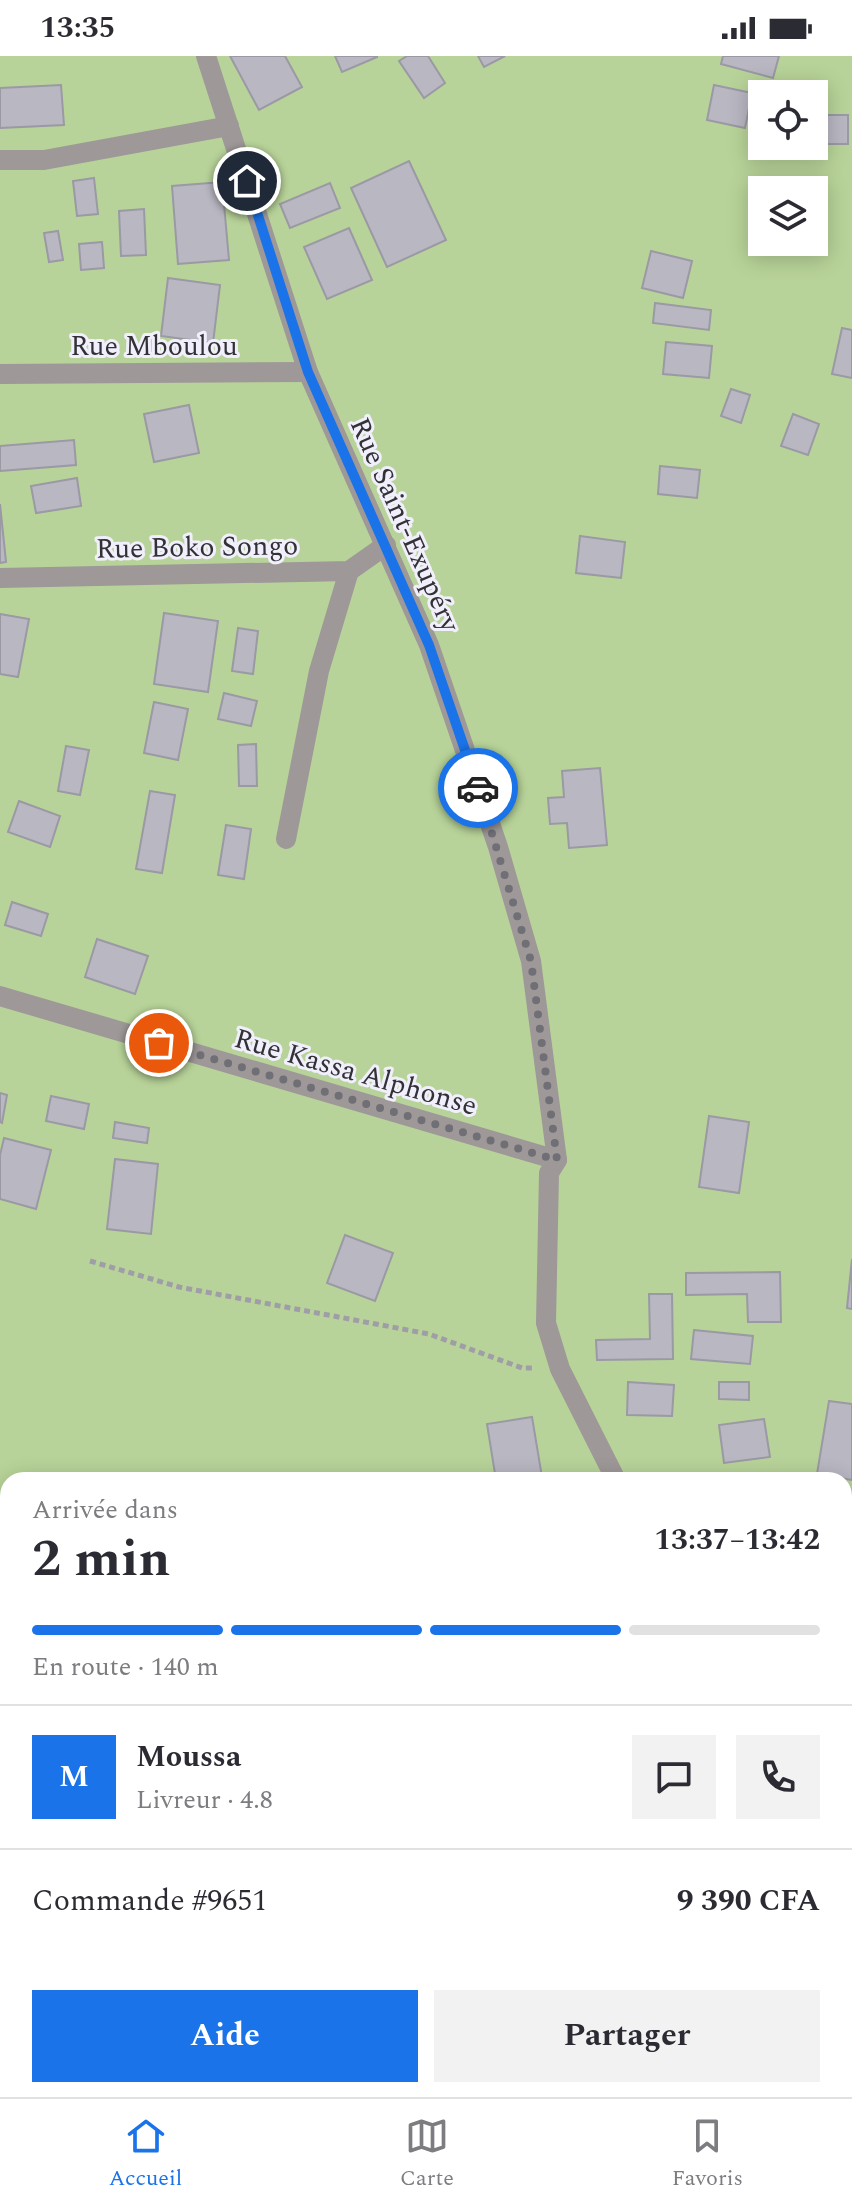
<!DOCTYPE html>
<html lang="fr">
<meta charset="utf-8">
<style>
:root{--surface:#fff;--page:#f2f2f3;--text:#2b2b33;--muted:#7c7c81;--line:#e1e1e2;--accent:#1a73e8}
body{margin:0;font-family:Spectral,serif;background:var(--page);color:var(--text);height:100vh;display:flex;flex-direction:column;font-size:30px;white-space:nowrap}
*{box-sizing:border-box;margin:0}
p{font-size:26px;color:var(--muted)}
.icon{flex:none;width:44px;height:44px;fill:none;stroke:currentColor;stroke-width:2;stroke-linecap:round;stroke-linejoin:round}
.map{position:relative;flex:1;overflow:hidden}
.drawer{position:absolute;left:0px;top:1416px;width:852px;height:626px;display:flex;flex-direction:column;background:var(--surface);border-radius:24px 24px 0 0;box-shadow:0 4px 20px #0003}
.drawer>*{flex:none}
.controls{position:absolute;left:748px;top:24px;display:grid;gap:16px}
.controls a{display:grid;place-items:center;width:80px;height:80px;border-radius:0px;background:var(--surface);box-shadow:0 4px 20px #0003;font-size:40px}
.pin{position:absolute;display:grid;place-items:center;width:68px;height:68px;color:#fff;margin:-34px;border:4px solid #fff;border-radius:50%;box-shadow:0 2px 8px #0007}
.courier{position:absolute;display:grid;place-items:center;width:80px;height:80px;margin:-40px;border:6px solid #1a73e8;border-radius:50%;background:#fff;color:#222;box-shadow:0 2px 10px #0007}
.summary em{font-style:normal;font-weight:700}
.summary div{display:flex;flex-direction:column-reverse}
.summary{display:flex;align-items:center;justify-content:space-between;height:136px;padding:0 32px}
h1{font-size:52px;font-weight:700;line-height:60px}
.bar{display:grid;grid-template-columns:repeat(4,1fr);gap:12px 8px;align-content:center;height:96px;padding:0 32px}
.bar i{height:10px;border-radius:6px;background:var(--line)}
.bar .active{background:var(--accent)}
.bar p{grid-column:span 4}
.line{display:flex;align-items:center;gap:20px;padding:0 32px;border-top:2px solid var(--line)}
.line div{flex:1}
.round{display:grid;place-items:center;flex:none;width:84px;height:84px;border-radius:0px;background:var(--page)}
.primary-button{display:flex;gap:16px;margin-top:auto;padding:16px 32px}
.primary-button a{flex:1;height:92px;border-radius:0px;background:var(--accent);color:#fff;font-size:32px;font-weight:700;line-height:92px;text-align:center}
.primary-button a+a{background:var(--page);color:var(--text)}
.status{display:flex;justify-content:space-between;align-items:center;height:56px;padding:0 40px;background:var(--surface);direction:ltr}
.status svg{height:22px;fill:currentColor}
.dock{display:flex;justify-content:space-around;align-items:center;height:112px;border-top:2px solid var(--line);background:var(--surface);font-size:22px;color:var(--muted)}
.dock a{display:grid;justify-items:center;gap:4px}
.dock .active{color:var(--accent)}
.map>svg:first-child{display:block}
.green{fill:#b8d399;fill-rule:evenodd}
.building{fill:#b8b7c2;stroke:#9a99a4;stroke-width:2}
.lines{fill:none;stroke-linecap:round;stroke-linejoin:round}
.path{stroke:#9f9ea7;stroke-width:5;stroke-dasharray:6 4;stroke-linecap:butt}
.street{stroke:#9e9898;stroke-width:20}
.done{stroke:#706f76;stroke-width:8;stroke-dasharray:0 14.4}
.route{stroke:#1a73e8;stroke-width:10}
.labels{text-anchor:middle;stroke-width:6;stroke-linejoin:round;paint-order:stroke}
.street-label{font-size:28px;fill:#323136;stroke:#f0effb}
</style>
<div class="status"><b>13:35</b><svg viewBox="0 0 49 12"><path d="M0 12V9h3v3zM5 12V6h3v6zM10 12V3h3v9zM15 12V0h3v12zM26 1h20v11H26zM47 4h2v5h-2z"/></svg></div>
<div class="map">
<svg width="852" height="2041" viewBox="0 0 852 2041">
<rect width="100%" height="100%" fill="#e3e2ed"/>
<path class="green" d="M0,0h852v2041h-852zM762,38h52v52h-52zM762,134h52v52h-52zM8,1424h836v610h-836z"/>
<g class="building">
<polygon points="230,0 285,0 302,31 259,54"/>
<polygon points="335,0 377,0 377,1 342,16"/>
<polygon points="407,0 428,0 445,27 424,42 399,5"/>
<polygon points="478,0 505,0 484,11"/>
<polygon points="723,0 779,0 773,22 721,8"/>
<polygon points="61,29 64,69 0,72 0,32"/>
<polygon points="714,29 752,37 745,72 707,64"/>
<rect x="814" y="59" width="34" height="29"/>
<polygon points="409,105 446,184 387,211 351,132"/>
<polygon points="94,122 98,158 77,160 73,125"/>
<polygon points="222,126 229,204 178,208 172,130"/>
<polygon points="330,127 340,152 290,172 280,148"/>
<polygon points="144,153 146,199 121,200 119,155"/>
<polygon points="349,172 372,224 327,243 304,191"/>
<polygon points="58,175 63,204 49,206 44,177"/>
<polygon points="102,186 104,212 81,214 79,188"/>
<polygon points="651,195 692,205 683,242 642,232"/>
<polygon points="168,222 220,229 213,287 161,280"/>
<polygon points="655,247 711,254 709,274 653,267"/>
<polygon points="842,272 852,274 852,322 832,318"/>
<polygon points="666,286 712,290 709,322 663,318"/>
<polygon points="731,333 750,339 741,367 721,360"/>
<polygon points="189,349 199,397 154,406 144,358"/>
<polygon points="793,358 819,368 808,399 781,390"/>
<polygon points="74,384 76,409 0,415 0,390"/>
<polygon points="660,410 700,414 697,442 658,438"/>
<polygon points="77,422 81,450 36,457 31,430"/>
<polygon points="0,448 6,506 0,507"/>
<polygon points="580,480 625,486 621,522 576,517"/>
<polygon points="164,557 218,565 208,636 154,628"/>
<polygon points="0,558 29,563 18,621 0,618"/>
<polygon points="238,572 258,575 253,618 232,615"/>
<polygon points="224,637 257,645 251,670 218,663"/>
<polygon points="154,646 188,653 178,704 144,697"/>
<polygon points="256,688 257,730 239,730 238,689"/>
<polygon points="66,690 89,694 80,739 58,735"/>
<polygon points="600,712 607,789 569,792 567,767 550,768 548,742 564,741 562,715"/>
<polygon points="150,735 175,739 162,817 136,813"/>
<polygon points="19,745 60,760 50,791 8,776"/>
<polygon points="226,769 251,773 244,823 218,819"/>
<polygon points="12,846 48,858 41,880 5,869"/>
<polygon points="97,883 148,900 135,938 85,921"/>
<polygon points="0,1037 7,1039 2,1067 0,1066"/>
<polygon points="51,1040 89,1048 84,1073 46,1065"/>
<polygon points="709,1060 749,1066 739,1137 699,1131"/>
<polygon points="115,1066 149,1072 147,1087 113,1082"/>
<polygon points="4,1082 51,1094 36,1153 0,1143 0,1099"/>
<polygon points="115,1103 158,1108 151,1178 107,1173"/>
<polygon points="345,1179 393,1197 375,1245 327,1227"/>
<polygon points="852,1203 852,1253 847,1252"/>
<polygon points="780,1216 781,1266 748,1266 747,1238 686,1239 686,1217"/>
<polygon points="649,1238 672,1238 673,1303 597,1304 596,1284 650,1283"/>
<polygon points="694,1274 753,1280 750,1308 691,1303"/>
<polygon points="628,1326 674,1329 672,1360 627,1359"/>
<polygon points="719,1326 749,1326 749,1344 719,1343"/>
<polygon points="829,1345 852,1348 852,1424 817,1418"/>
<polygon points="532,1361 542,1421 496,1424 487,1368"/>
<polygon points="764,1363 770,1401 724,1407 719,1369"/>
<polygon points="844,1522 852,1525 852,1607 844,1609"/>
</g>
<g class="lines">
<polyline class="path" points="90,1205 179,1231 429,1278 522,1312 535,1312"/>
<g class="street">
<polyline points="206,0 308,316 429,589 498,791 531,905 557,1104 549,1117 546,1267 560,1313 616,1424"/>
<polyline points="0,104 44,104 229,70"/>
<polyline points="0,318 308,316"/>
<polyline points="0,522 349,515 386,489"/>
<polyline points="286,783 319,615 349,515"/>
<polyline points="0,940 557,1104"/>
<polyline points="844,1898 852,1874"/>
<polyline points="844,1904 852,1922"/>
<polyline points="621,2041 625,2034"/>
<polyline points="836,2041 837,2034"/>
</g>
</g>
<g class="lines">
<polyline class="done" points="159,987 557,1104 531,905 478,732"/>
<polyline class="route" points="247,125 308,316 429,589 478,732"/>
</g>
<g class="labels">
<g class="street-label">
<text x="154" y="299">Rue Mboulou</text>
<text transform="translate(406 468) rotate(66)" y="10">Rue Saint-Exupéry</text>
<text transform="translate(197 490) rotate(-1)" y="10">Rue Boko Songo</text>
<text transform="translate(356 1015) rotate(16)" y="10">Rue Kassa Alphonse</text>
</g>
</g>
</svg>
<div class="controls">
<a><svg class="icon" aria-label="locate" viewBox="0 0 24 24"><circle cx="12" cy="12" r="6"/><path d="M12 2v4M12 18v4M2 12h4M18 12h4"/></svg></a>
<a><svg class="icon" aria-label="layers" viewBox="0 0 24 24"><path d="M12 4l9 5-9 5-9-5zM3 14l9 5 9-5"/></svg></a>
</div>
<div class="pin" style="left:159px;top:987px;background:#ea580c"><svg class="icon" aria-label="bag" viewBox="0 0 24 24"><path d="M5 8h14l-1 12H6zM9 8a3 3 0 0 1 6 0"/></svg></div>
<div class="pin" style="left:247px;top:125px;background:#1f2937"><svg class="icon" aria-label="home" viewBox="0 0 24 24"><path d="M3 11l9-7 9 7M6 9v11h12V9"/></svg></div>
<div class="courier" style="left:478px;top:732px"><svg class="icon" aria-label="car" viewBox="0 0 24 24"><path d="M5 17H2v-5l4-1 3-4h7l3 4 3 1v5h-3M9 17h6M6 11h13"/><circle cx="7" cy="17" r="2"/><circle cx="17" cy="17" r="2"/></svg></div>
<section class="drawer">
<div class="summary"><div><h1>2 min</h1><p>Arrivée dans</p></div><em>13:37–13:42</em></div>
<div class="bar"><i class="active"></i><i class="active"></i><i class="active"></i><i></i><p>En route · 140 m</p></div>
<div class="line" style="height:144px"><b class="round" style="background:var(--accent);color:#fff">M</b><div><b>Moussa</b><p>Livreur · 4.8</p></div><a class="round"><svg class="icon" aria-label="chat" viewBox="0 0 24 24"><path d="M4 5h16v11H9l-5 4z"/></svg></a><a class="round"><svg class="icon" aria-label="phone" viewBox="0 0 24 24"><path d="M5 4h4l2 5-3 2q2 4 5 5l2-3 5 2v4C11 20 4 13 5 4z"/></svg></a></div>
<div class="line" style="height:104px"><div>Commande #9651</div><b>9 390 CFA</b></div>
<div class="primary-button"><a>Aide</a><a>Partager</a></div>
</section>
</div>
<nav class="dock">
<a class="active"><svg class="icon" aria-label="home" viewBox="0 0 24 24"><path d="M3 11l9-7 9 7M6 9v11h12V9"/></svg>Accueil</a>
<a><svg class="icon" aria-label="map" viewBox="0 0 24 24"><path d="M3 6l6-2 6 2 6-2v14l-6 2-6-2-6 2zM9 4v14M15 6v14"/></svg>Carte</a>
<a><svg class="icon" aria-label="saved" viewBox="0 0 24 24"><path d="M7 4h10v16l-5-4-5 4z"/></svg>Favoris</a>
</nav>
